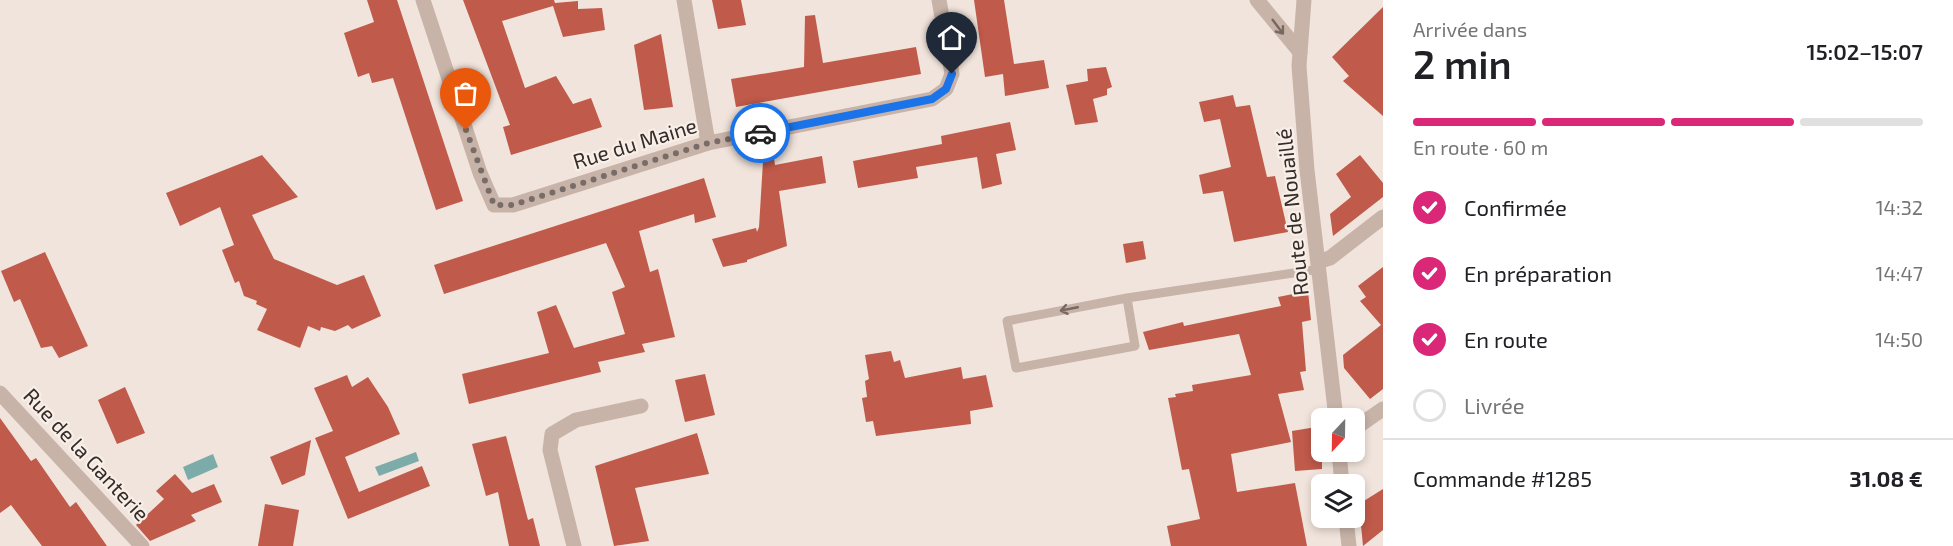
<!DOCTYPE html>
<html lang="fr">
<meta charset="utf-8">
<style>
:root{--surface:#fff;--page:#f6f6f6;--text:#202124;--muted:#757577;--line:#e0e0e0;--accent:#db2777}
body{margin:0;font-family:"Exo 2",sans-serif;background:var(--page);color:var(--text);height:100vh;display:flex;flex-direction:column;font-size:22px;white-space:nowrap}
*{box-sizing:border-box;margin:0}
p{font-size:20px;color:var(--muted)}
.icon{flex:none;width:33px;height:33px;fill:none;stroke:currentColor;stroke-width:2;stroke-linecap:round;stroke-linejoin:round}
.map{position:relative;flex:1;overflow:hidden}
.side{display:flex;flex-direction:column;background:var(--surface);width:570px}
.side>*{flex:none}
.needle{width:39px;rotate:202deg}
.controls{position:absolute;left:1311px;top:408px;display:grid;gap:12px}
.controls a{display:grid;place-items:center;width:54px;height:54px;border-radius:9px;background:var(--surface);box-shadow:0 3px 9px #0003;font-size:30px}
.pin{position:absolute;display:grid;place-items:center;width:51px;height:51px;color:#fff;margin:-62px -26px;border-radius:50% 50% 50% 0;rotate:-45deg;box-shadow:0 0 6px #0007}
.pin .icon{rotate:45deg}
.courier{position:absolute;display:grid;place-items:center;width:60px;height:60px;margin:-30px;border:4px solid #1a73e8;border-radius:50%;background:#fff;color:#222;box-shadow:0 2px 8px #0007}
.overview em{font-style:normal;font-weight:600}
.overview div{display:flex;flex-direction:column-reverse}
.overview{display:flex;align-items:center;justify-content:space-between;height:102px;padding:0 30px}
h1{font-size:39px;font-weight:600;line-height:45px}
.bar{display:grid;grid-template-columns:repeat(4,1fr);gap:9px 6px;align-content:center;height:72px;padding:0 30px}
.bar i{height:8px;border-radius:4px;background:var(--line)}
.bar .selected{background:var(--accent)}
.bar p{grid-column:span 4}
.line{display:flex;align-items:center;gap:15px;padding:0 30px;border-top:2px solid var(--line)}
.line div{flex:1}
ol{padding:0 30px;list-style:none}
li{display:flex;align-items:center;gap:18px;height:66px}
li p{margin-inline-start:auto}
li .icon{padding:6px;border-radius:50%;background:var(--accent);color:#fff;stroke-width:4}
li:last-child{color:var(--muted)}
li i{width:33px;height:33px;border:3px solid var(--line);border-radius:50%}
main{display:flex;flex:1;min-height:0}
.map>svg:first-child{display:block}
.water{fill:#7caca9}
.building{fill:#c05a4a}
.lines{fill:none;stroke-linecap:round;stroke-linejoin:round}
.service{stroke:#c8b3a8;stroke-width:9}
.minor{stroke:#c8b3a8;stroke-width:15}
.tertiary{stroke:#c8b3a8;stroke-width:15}
.oneway{stroke:#776862}
.done{stroke:#776c67;stroke-width:6;stroke-dasharray:0 10.8}
.route{stroke:#1a73e8;stroke-width:8}
.labels{text-anchor:middle;stroke-width:4.5;stroke-linejoin:round;paint-order:stroke}
.street-label{font-size:21px;fill:#352b28;stroke:#f8efe8}
</style>
<main>
<div class="map">
<svg width="1383" height="546" viewBox="0 0 1383 546">
<rect width="100%" height="100%" fill="#f1e4dc"/>
<g class="water">
<polygon points="416,452 419,461 379,476 375,467"/>
<polygon points="213,454 218,467 188,480 183,467"/>
</g>
<g class="building">
<polygon points="367,0 397,0 463,201 436,210 393,78 372,83 369,73 358,77 344,33 374,22"/>
<polygon points="463,0 554,0 555,3 578,1 578,9 602,8 605,30 563,37 553,6 502,21 525,88 556,76 573,104 591,98 602,127 511,155 503,127 510,125"/>
<polygon points="712,0 741,0 746,25 718,29"/>
<polygon points="974,0 1004,0 1014,64 1044,60 1049,88 1005,96 1003,74 985,77"/>
<polygon points="1383,7 1383,116 1343,81 1349,76 1332,57"/>
<polygon points="815,15 823,63 916,47 921,74 736,107 731,79 804,67 805,16"/>
<polygon points="661,34 673,107 644,110 634,45"/>
<polygon points="1106,67 1112,87 1107,89 1107,95 1093,99 1098,122 1075,125 1066,85 1088,81 1087,69"/>
<polygon points="1233,95 1236,107 1250,105 1267,177 1275,176 1288,232 1234,242 1223,191 1203,194 1199,175 1231,167 1220,119 1204,122 1199,102"/>
<polygon points="1010,122 1016,150 996,154 1002,184 982,189 977,157 916,167 918,178 858,188 853,161 942,144 941,136"/>
<polygon points="764,145 772,145 775,165 822,156 826,183 779,191 787,246 747,260 747,262 723,267 712,239 756,228 757,232 759,227"/>
<polygon points="262,155 298,197 252,215 274,259 337,285 364,275 381,316 352,329 348,325 335,331 321,327 320,331 308,326 300,348 257,330 267,309 256,304 257,301 244,296 239,281 235,283 222,250 234,245 220,207 180,226 166,193"/>
<polygon points="1360,155 1383,183 1383,197 1333,236 1330,214 1351,197 1336,174"/>
<polygon points="704,178 716,217 695,223 694,214 639,231 650,272 658,269 675,337 642,344 645,352 598,362 601,372 469,404 462,374 549,353 537,312 556,305 574,348 625,334 612,292 625,287 606,243 444,294 434,265"/>
<polygon points="1143,241 1146,259 1126,263 1123,244"/>
<polygon points="45,252 88,346 59,358 52,346 41,348 20,299 14,302 1,271"/>
<polygon points="1383,267 1383,389 1370,399 1344,368 1343,355 1381,325 1360,301 1366,297 1358,286"/>
<polygon points="1308,291 1311,320 1302,322 1306,371 1300,372 1304,390 1278,394 1291,442 1231,454 1237,492 1295,483 1307,546 1171,546 1167,526 1200,519 1189,469 1182,470 1168,398 1176,397 1175,394 1193,391 1192,385 1251,375 1239,334 1149,350 1143,332 1183,322 1184,326 1281,306 1278,297"/>
<polygon points="891,351 894,362 900,360 905,378 961,367 963,379 986,375 993,407 970,411 971,424 876,436 873,421 866,422 862,398 867,397 865,381 869,379 865,355"/>
<polygon points="705,374 715,415 685,422 675,380"/>
<polygon points="347,375 352,387 368,377 388,407 400,434 345,457 359,492 422,466 430,486 348,519 315,438 333,431 314,388"/>
<polygon points="125,387 145,433 117,444 98,400"/>
<polygon points="0,418 31,461 36,458 70,507 76,502 107,546 42,546 11,505 0,513"/>
<polygon points="1322,426 1322,469 1295,471 1292,431"/>
<polygon points="697,433 709,474 635,488 649,541 614,546 595,466"/>
<polygon points="506,436 528,520 533,518 540,546 509,546 498,492 486,496 472,444"/>
<polygon points="311,440 305,475 282,485 270,457"/>
<polygon points="175,474 192,493 214,484 222,502 191,515 196,521 150,541 136,525 164,499 156,491"/>
<polygon points="1383,489 1383,530 1363,546 1359,504"/>
<polygon points="265,504 299,510 293,546 258,546"/>
</g>
<g class="lines">
<polyline class="service" points="1127,298 1135,346 1016,368 1007,321 1127,298 1320,269"/>
<g class="minor">
<polyline points="423,0 480,173 494,205 513,205 708,143 932,99 946,89 952,74 939,0"/>
<polyline points="684,0 708,143"/>
<polyline points="1320,261 1330,258 1383,217"/>
<polyline points="0,393 142,546"/>
<polyline points="1354,429 1383,409"/>
<polyline points="574,546 550,450 552,434 576,420 641,406"/>
</g>
<g class="tertiary">
<polyline points="1257,0 1300,52"/>
<polyline points="1304,0 1299,66 1307,170 1336,418"/>
<polyline points="1339,452 1342,484"/>
<polyline points="1346,518 1349,546"/>
</g>
</g>
<defs><path id="oneway-shaft" d="M-6 0H5M1.5-3L5.5 0L1.5 3" fill="none" stroke-width="1.6" stroke-linecap="round" stroke-linejoin="round" transform="scale(1.5)"/></defs>
<g class="oneway">
<use href="#oneway-shaft" transform="translate(1278 27) rotate(53)"/>
<use href="#oneway-shaft" transform="translate(1069 309) rotate(169)"/>
</g>
<g class="lines">
<polyline class="done" points="466,130 494,205 513,205 708,143 760,133"/>
<polyline class="route" points="760,133 932,99 946,89 952,74"/>
</g>
<g class="labels">
<g class="street-label">
<text transform="translate(635 144) rotate(-17)" y="7">Rue du Maine</text>
<text transform="translate(1293 212) rotate(-96)" y="7">Route de Nouaillé</text>
<text transform="translate(86 455) rotate(47)" y="7">Rue de la Ganterie</text>
</g>
</g>
</svg>
<div class="controls">
<a><svg class="needle" viewBox="-14 -14 28 28"><path d="M0-13l5 13h-10z" fill="#e53935"/><path d="M0 13l5-13h-10z" fill="#757577"/></svg></a>
<a><svg class="icon" aria-label="layers" viewBox="0 0 24 24"><path d="M12 4l9 5-9 5-9-5zM3 14l9 5 9-5"/></svg></a>
</div>
<div class="pin" style="left:466px;top:130px;background:#ea580c"><svg class="icon" aria-label="bag" viewBox="0 0 24 24"><path d="M5 8h14l-1 12H6zM9 8a3 3 0 0 1 6 0"/></svg></div>
<div class="pin" style="left:952px;top:74px;background:#1f2937"><svg class="icon" aria-label="home" viewBox="0 0 24 24"><path d="M3 11l9-7 9 7M6 9v11h12V9"/></svg></div>
<div class="courier" style="left:760px;top:133px"><svg class="icon" aria-label="car" viewBox="0 0 24 24"><path d="M5 17H2v-5l4-1 3-4h7l3 4 3 1v5h-3M9 17h6M6 11h13"/><circle cx="7" cy="17" r="2"/><circle cx="17" cy="17" r="2"/></svg></div>
</div>
<section class="side">
<div class="overview"><div><h1>2 min</h1><p>Arrivée dans</p></div><em>15:02–15:07</em></div>
<div class="bar"><i class="selected"></i><i class="selected"></i><i class="selected"></i><i></i><p>En route · 60 m</p></div>
<ol>
<li><svg class="icon" aria-label="check" viewBox="0 0 24 24"><path d="M5 12l5 5 9-10"/></svg>Confirmée<p>14:32</p></li>
<li><svg class="icon" aria-label="check" viewBox="0 0 24 24"><path d="M5 12l5 5 9-10"/></svg>En préparation<p>14:47</p></li>
<li><svg class="icon" aria-label="check" viewBox="0 0 24 24"><path d="M5 12l5 5 9-10"/></svg>En route<p>14:50</p></li>
<li><i></i>Livrée</li>
</ol>
<div class="line" style="height:78px"><div>Commande #1285</div><b>31.08 €</b></div>
</section>
</main>
